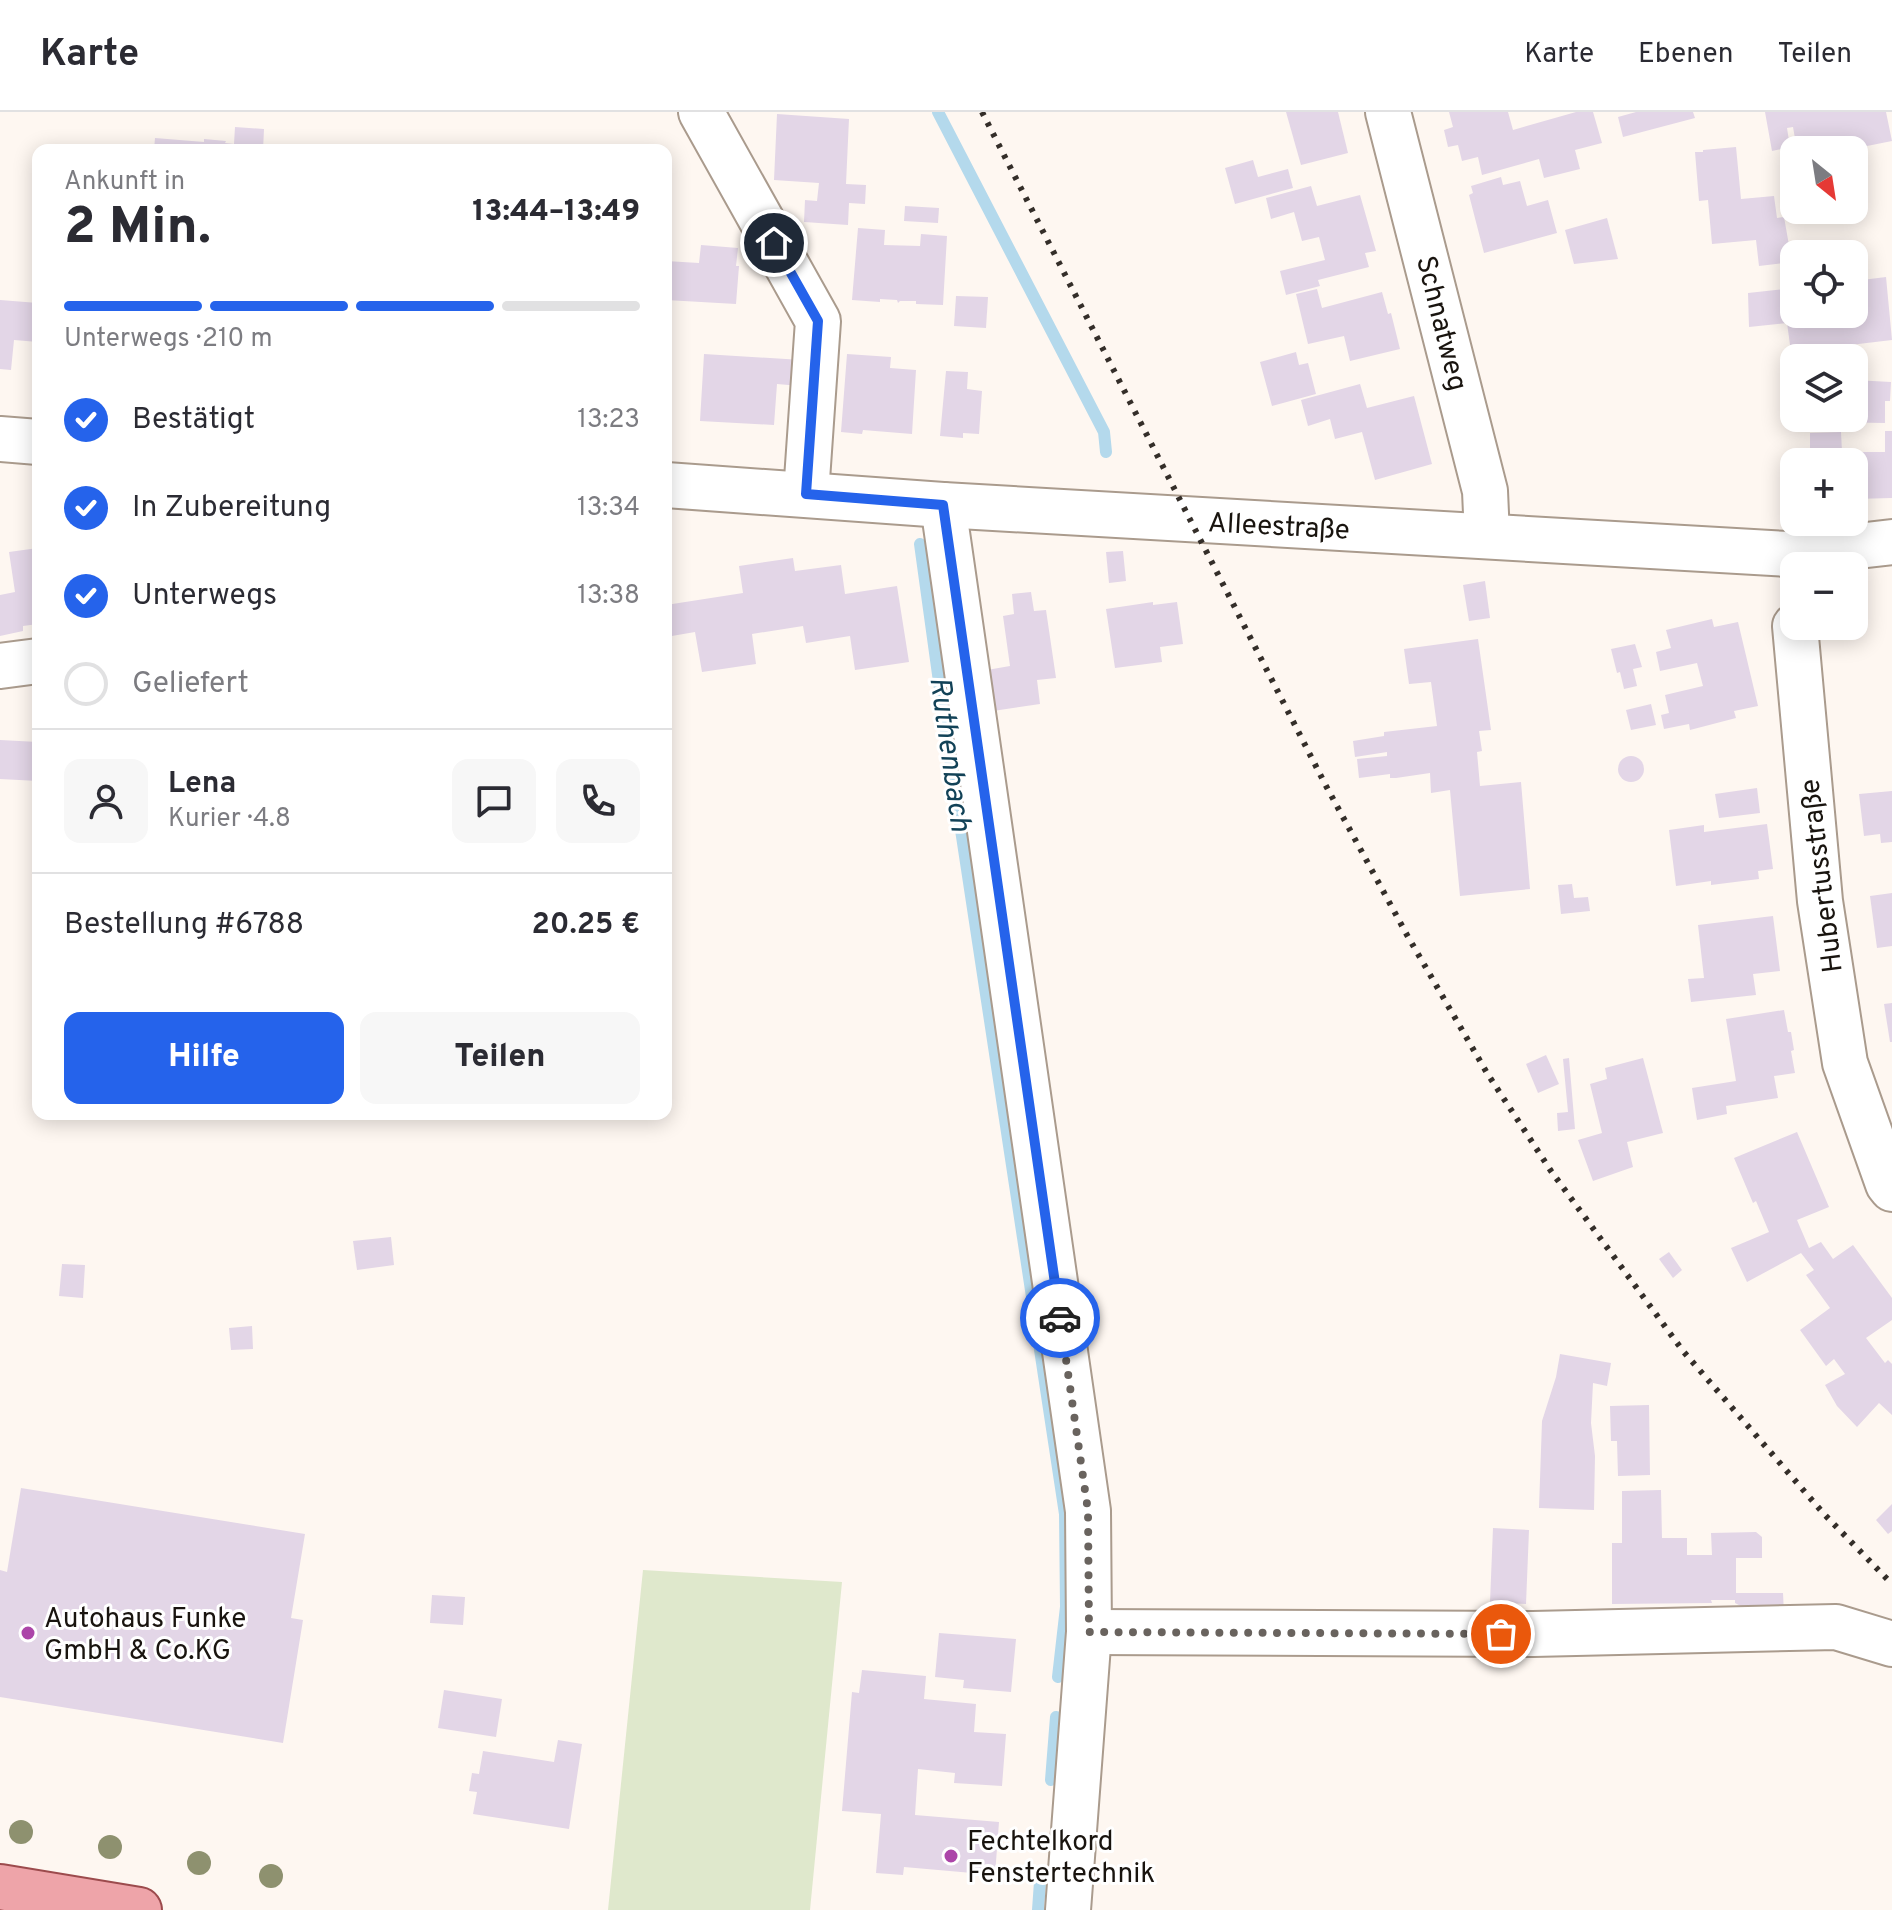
<!DOCTYPE html>
<html lang="de">
<meta charset="utf-8">
<style>
:root{--surface:#fff;--page:#f7f7f7;--text:#2b2b33;--muted:#7c7c81;--line:#e1e1e2;--accent:#2563eb}
body{margin:0;font-family:Overpass,sans-serif;background:var(--page);color:var(--text);height:100vh;display:flex;flex-direction:column;font-size:30px;white-space:nowrap}
*{box-sizing:border-box;margin:0}
p{font-size:26px;color:var(--muted)}
.icon{flex:none;width:44px;height:44px;fill:none;stroke:currentColor;stroke-width:2;stroke-linecap:round;stroke-linejoin:round}
.map{position:relative;flex:1;overflow:hidden}
.drawer{position:absolute;left:32px;top:32px;width:640px;height:976px;display:flex;flex-direction:column;background:var(--surface);border-radius:16px;box-shadow:0 4px 20px #0003}
.drawer>*{flex:none}
.needle{width:52px;rotate:150deg}
.buttons{position:absolute;left:1780px;top:24px;display:grid;gap:16px}
.buttons a{display:grid;place-items:center;width:88px;height:88px;border-radius:16px;background:var(--surface);box-shadow:0 4px 20px #0003;font-size:40px}
.pin{position:absolute;display:grid;place-items:center;width:68px;height:68px;color:#fff;margin:-34px;border:4px solid #fff;border-radius:50%;box-shadow:0 2px 8px #0007}
.courier{position:absolute;display:grid;place-items:center;width:80px;height:80px;margin:-40px;border:6px solid #2563eb;border-radius:50%;background:#fff;color:#222;box-shadow:0 2px 10px #0007}
.overview em{font-style:normal;font-weight:800}
.overview div{display:flex;flex-direction:column-reverse}
.overview{display:flex;align-items:center;justify-content:space-between;height:136px;padding:0 32px}
h1{font-size:52px;font-weight:800;line-height:60px}
.bar{display:grid;grid-template-columns:repeat(4,1fr);gap:12px 8px;align-content:center;height:96px;padding:0 32px}
.bar i{height:10px;border-radius:6px;background:var(--line)}
.bar .active{background:var(--accent)}
.bar p{grid-column:span 4}
.line{display:flex;align-items:center;gap:20px;padding:0 32px;border-top:2px solid var(--line)}
.line div{flex:1}
.round{display:grid;place-items:center;flex:none;width:84px;height:84px;border-radius:16px;background:var(--page)}
ol{padding:0 32px;list-style:none}
li{display:flex;align-items:center;gap:24px;height:88px}
li p{margin-inline-start:auto}
li .icon{padding:8px;border-radius:50%;background:var(--accent);color:#fff;stroke-width:4}
li:last-child{color:var(--muted)}
li i{width:44px;height:44px;border:4px solid var(--line);border-radius:50%}
.button{display:flex;gap:16px;margin-top:auto;padding:16px 32px}
.button a{flex:1;height:92px;border-radius:16px;background:var(--accent);color:#fff;font-size:32px;font-weight:800;line-height:92px;text-align:center}
.button a+a{background:var(--page);color:var(--text)}
header{display:flex;align-items:center;gap:48px;box-sizing:border-box;height:112px;padding:0 40px;background:var(--surface);border-bottom:2px solid var(--line)}
header strong{font-size:38px}
nav{display:flex;gap:44px;margin-inline-start:auto;font-size:28px}
.map>svg:first-child{display:block}
.green{fill:#dfe8cc}
.lines{fill:none;stroke-linecap:round;stroke-linejoin:round}
.stream{stroke:#b4d9ec;stroke-width:12}
.building{fill:#e3d6e7}
.minor-casing{stroke:#aa9b8d;stroke-width:48}
.major-casing{stroke:#9c4b4d;stroke-width:48}
.minor{stroke:#fff;stroke-width:44}
.major{stroke:#eea4a9;stroke-width:44}
.rail{stroke:#342e29;stroke-width:6;stroke-dasharray:4 8;stroke-linecap:butt}
.tree{fill:#8e916f}
.done{stroke:#69635e;stroke-width:8;stroke-dasharray:0 14.4}
.route{stroke:#2563eb;stroke-width:10}
.poi-dot{fill:#ac45a9;stroke:#fff;stroke-width:3}
.labels{text-anchor:middle;stroke-width:6;stroke-linejoin:round;paint-order:stroke}
.street-label{font-size:28px;fill:#19140f;stroke:#fff}
.poi-label{font-size:28px;fill:#19140f;stroke:#fff;text-anchor:start}
.water-label{font-size:30px;font-style:italic;fill:#124257;stroke:#fff}
</style>
<header>
<strong>Karte</strong>
<nav><a>Karte</a><a>Ebenen</a><a>Teilen</a></nav>
</header>
<div class="map">
<svg width="1892" height="1798" viewBox="0 0 1892 1798">
<rect width="100%" height="100%" fill="#fef7f1"/>
<polygon class="green" points="643,1458 842,1470 810,1798 608,1798"/>
<g class="lines">
<g class="stream">
<polyline points="938,0 1104,320 1106,340"/>
<polyline points="920,432 944,606 1065,1402 1066,1495 1058,1565"/>
<polyline points="1051,1668 1056,1605"/>
<polyline points="1038,1798 1040,1770"/>
</g>
</g>
<g class="building">
<polygon points="1286,0 1338,0 1348,41 1301,53"/>
<polygon points="1449,0 1508,0 1513,18 1576,0 1593,0 1602,31 1575,38 1580,57 1544,66 1539,47 1482,63 1478,45 1462,49 1458,33 1448,35 1444,18 1453,15"/>
<polygon points="1636,0 1693,0 1695,6 1623,25 1618,5"/>
<polygon points="1765,0 1886,0 1892,29 1857,36 1855,27 1797,38 1793,15 1787,16 1790,35 1772,39"/>
<polygon points="777,2 849,7 846,72 866,73 865,92 849,91 848,113 804,110 805,88 817,89 819,71 774,68"/>
<polygon points="235,15 264,17 263,38 154,38 155,26 204,30 204,27 226,29 225,31 234,32"/>
<polygon points="1736,35 1741,87 1774,84 1777,106 1784,105 1792,150 1759,154 1756,128 1712,132 1708,88 1699,89 1695,40 1703,40 1703,38"/>
<polygon points="1253,48 1258,65 1288,57 1293,76 1235,92 1225,56"/>
<polygon points="1501,65 1503,73 1520,69 1527,94 1548,88 1557,121 1484,141 1469,83 1473,81 1471,74"/>
<polygon points="1311,74 1317,94 1360,83 1376,139 1365,141 1369,155 1318,168 1320,174 1286,183 1280,159 1325,148 1319,125 1302,129 1294,100 1271,107 1266,86"/>
<polygon points="905,94 939,96 938,111 904,109"/>
<polygon points="1607,106 1618,147 1574,152 1565,118"/>
<polygon points="858,116 885,118 884,133 920,134 921,122 947,124 943,193 916,192 916,189 900,189 898,191 897,188 880,187 880,190 852,188"/>
<polygon points="701,133 738,136 736,154 739,154 736,192 666,188 666,149 699,151"/>
<polygon points="1886,165 1892,228 1791,240 1787,211 1749,215 1748,181 1794,176 1794,202 1854,202 1854,169"/>
<polygon points="1317,177 1322,196 1382,180 1388,202 1391,201 1400,237 1350,249 1344,224 1308,232 1296,182"/>
<polygon points="956,184 988,185 986,216 954,214"/>
<polygon points="0,188 38,191 38,230 14,228 11,258 0,257"/>
<polygon points="1296,240 1299,253 1308,251 1316,282 1272,294 1260,250"/>
<polygon points="704,242 802,248 800,274 777,272 774,313 700,309"/>
<polygon points="847,242 891,245 890,256 916,258 912,322 863,318 862,322 841,320"/>
<polygon points="946,259 968,260 967,277 982,279 979,322 963,321 963,326 940,324"/>
<polygon points="1854,268 1891,270 1890,289 1885,289 1885,311 1820,310 1820,306 1854,306"/>
<polygon points="1360,272 1367,296 1414,284 1432,352 1375,368 1362,320 1335,327 1330,307 1308,314 1301,288"/>
<polygon points="1885,319 1892,319 1892,386 1854,387 1854,350 1810,350 1810,321 1841,320 1842,340 1885,340"/>
<polygon points="38,436 38,512 23,514 23,519 0,524 0,483 15,480 9,440"/>
<polygon points="1123,439 1126,469 1109,471 1106,440"/>
<polygon points="793,446 795,459 841,453 845,482 897,474 909,550 855,558 850,524 806,531 803,514 752,522 756,552 702,560 695,520 666,525 666,493 743,481 739,454"/>
<polygon points="1485,469 1490,506 1469,509 1463,473"/>
<polygon points="1031,480 1034,499 1046,498 1056,566 1037,568 1040,592 993,599 987,558 1010,554 1003,504 1014,502 1012,482"/>
<polygon points="1153,490 1153,493 1177,490 1183,532 1160,535 1162,550 1115,556 1106,497"/>
<polygon points="1712,507 1714,515 1738,510 1758,594 1734,599 1736,606 1690,618 1689,612 1664,617 1661,603 1669,601 1665,583 1703,574 1697,551 1660,559 1656,540 1671,536 1666,518"/>
<polygon points="1478,527 1491,618 1479,619 1482,639 1477,640 1480,674 1521,670 1530,777 1460,784 1450,678 1431,681 1430,661 1396,666 1390,666 1390,662 1359,666 1357,647 1387,644 1387,640 1355,645 1353,629 1384,624 1384,620 1437,614 1431,570 1409,572 1404,537"/>
<polygon points="1635,532 1642,555 1633,557 1637,574 1624,577 1620,560 1617,561 1611,537"/>
<polygon points="1651,592 1656,613 1631,618 1626,598"/>
<polygon points="0,628 38,630 38,669 0,667"/>
<circle cx="1631" cy="657" r="13"/>
<polygon points="1757,676 1760,701 1719,706 1715,682"/>
<polygon points="1892,679 1892,730 1881,731 1880,722 1864,724 1859,682"/>
<polygon points="1767,712 1773,757 1758,759 1759,767 1711,773 1711,769 1676,774 1669,718 1704,713 1704,720"/>
<polygon points="1572,772 1574,786 1588,785 1590,799 1561,802 1558,773"/>
<polygon points="1892,781 1892,834 1877,836 1870,784"/>
<polygon points="1773,804 1780,859 1753,862 1756,883 1691,890 1688,867 1704,866 1698,813"/>
<polygon points="1892,891 1892,930 1890,930 1884,892"/>
<polygon points="1784,898 1788,920 1791,920 1794,938 1791,939 1795,961 1774,964 1778,986 1726,994 1727,1002 1697,1008 1692,976 1736,969 1726,907"/>
<polygon points="1546,943 1559,972 1538,981 1526,952"/>
<polygon points="1569,946 1575,1017 1558,1019 1557,1001 1568,1000 1563,947"/>
<polygon points="1643,946 1663,1021 1627,1030 1633,1055 1593,1069 1578,1028 1602,1021 1590,972 1607,967 1605,956"/>
<polygon points="1797,1020 1829,1095 1797,1108 1809,1136 1821,1130 1833,1147 1853,1133 1892,1186 1892,1208 1866,1226 1885,1251 1888,1248 1892,1252 1892,1303 1879,1291 1857,1315 1837,1294 1825,1273 1845,1262 1834,1247 1826,1254 1800,1218 1830,1196 1806,1163 1814,1158 1801,1141 1747,1170 1731,1136 1769,1120 1756,1089 1753,1091 1734,1046"/>
<polygon points="391,1125 394,1153 357,1158 353,1129"/>
<polygon points="1669,1140 1682,1158 1673,1166 1659,1147"/>
<polygon points="62,1152 85,1153 83,1186 59,1184"/>
<polygon points="252,1214 253,1237 231,1238 229,1216"/>
<polygon points="1560,1242 1611,1251 1607,1274 1593,1271 1591,1311 1595,1344 1594,1398 1539,1396 1542,1309 1556,1265"/>
<polygon points="1649,1293 1650,1363 1618,1364 1617,1329 1611,1329 1610,1294"/>
<polygon points="21,1376 305,1422 291,1506 303,1508 283,1631 0,1585 0,1458 7,1460"/>
<polygon points="1661,1378 1662,1426 1687,1426 1687,1443 1712,1443 1711,1421 1756,1420 1762,1425 1762,1446 1736,1446 1736,1481 1783,1481 1784,1502 1758,1503 1735,1491 1735,1488 1711,1488 1712,1491 1612,1492 1612,1431 1622,1431 1622,1379"/>
<polygon points="1892,1392 1892,1419 1888,1422 1876,1408"/>
<polygon points="1493,1416 1529,1418 1526,1492 1490,1490"/>
<polygon points="432,1483 465,1485 463,1513 430,1511"/>
<polygon points="939,1521 1016,1527 1011,1580 963,1576 964,1568 935,1565"/>
<polygon points="862,1558 926,1564 924,1587 976,1592 974,1620 1006,1622 1002,1674 954,1671 955,1661 918,1657 915,1703 999,1710 995,1763 904,1755 903,1763 876,1761 881,1702 842,1699 852,1580 859,1581"/>
<polygon points="444,1578 502,1587 496,1625 438,1616"/>
<polygon points="558,1628 582,1632 569,1717 473,1702 477,1680 469,1679 472,1661 479,1662 483,1639 554,1650"/>
</g>
<g class="lines">
<g class="minor-casing">
<g id="minor">
<polyline points="701,0 818,209 806,382"/>
<polyline points="1388,0 1485,379 1487,424"/>
<polyline points="0,327 38,330"/>
<polyline points="666,373 943,393 1788,442 1892,430"/>
<polyline points="943,393 1088,1399 1089,1520 1068,1798"/>
<polyline points="1795,514 1820,789 1845,951 1888,1072 1892,1077"/>
<polyline points="0,554 38,549"/>
<polyline points="1089,1520 1533,1522 1836,1515 1892,1532"/>
</g>
</g>
<g class="major-casing">
<polyline id="major" points="0,1775 139,1798"/>
</g>
<use href="#minor" class="minor"/>
<use href="#major" class="major"/>
<polyline class="rail" points="982,0 1325,672 1407,823 1487,961 1551,1059 1683,1239 1824,1402 1892,1472"/>
</g>
<g class="tree">
<circle cx="21" cy="1720" r="12"/>
<circle cx="110" cy="1735" r="12"/>
<circle cx="199" cy="1751" r="12"/>
<circle cx="271" cy="1764" r="12"/>
</g>
<g class="lines">
<polyline class="done" points="1060,1206 1088,1399 1089,1520 1501,1522"/>
<polyline class="route" points="774,131 818,209 806,382 943,393 1060,1206"/>
</g>
<g class="poi-dot">
<circle cx="28" cy="1521" r="8"/>
<circle cx="951" cy="1744" r="8"/>
</g>
<g class="labels">
<g class="street-label">
<text transform="translate(1443 211) rotate(76)" y="10">Schnatweg</text>
<text transform="translate(1279 413) rotate(3)" y="10">Alleestraße</text>
<text transform="translate(1820 764) rotate(-97)" y="10">Hubertusstraße</text>
</g>
<g class="poi-label">
<text x="44" y="1515">Autohaus Funke<tspan x="44" dy="32">GmbH &amp; Co.KG</tspan></text>
<text x="967" y="1738">Fechtelkord<tspan x="967" dy="32">Fenstertechnik</tspan></text>
</g>
<g class="water-label">
<text transform="translate(951 642) rotate(82)" y="10">Ruthenbach</text>
</g>
</g>
</svg>
<div class="buttons">
<a><svg class="needle" viewBox="-14 -14 28 28"><path d="M0-13l5 13h-10z" fill="#e53935"/><path d="M0 13l5-13h-10z" fill="#7c7c81"/></svg></a>
<a><svg class="icon" aria-label="locate" viewBox="0 0 24 24"><circle cx="12" cy="12" r="6"/><path d="M12 2v4M12 18v4M2 12h4M18 12h4"/></svg></a>
<a><svg class="icon" aria-label="layers" viewBox="0 0 24 24"><path d="M12 4l9 5-9 5-9-5zM3 14l9 5 9-5"/></svg></a>
<a>+</a>
<a>−</a>
</div>
<div class="pin" style="left:1501px;top:1522px;background:#ea580c"><svg class="icon" aria-label="bag" viewBox="0 0 24 24"><path d="M5 8h14l-1 12H6zM9 8a3 3 0 0 1 6 0"/></svg></div>
<div class="pin" style="left:774px;top:131px;background:#1f2937"><svg class="icon" aria-label="home" viewBox="0 0 24 24"><path d="M3 11l9-7 9 7M6 9v11h12V9"/></svg></div>
<div class="courier" style="left:1060px;top:1206px"><svg class="icon" aria-label="car" viewBox="0 0 24 24"><path d="M5 17H2v-5l4-1 3-4h7l3 4 3 1v5h-3M9 17h6M6 11h13"/><circle cx="7" cy="17" r="2"/><circle cx="17" cy="17" r="2"/></svg></div>
<section class="drawer">
<div class="overview"><div><h1>2 Min.</h1><p>Ankunft in</p></div><em>13:44–13:49</em></div>
<div class="bar"><i class="active"></i><i class="active"></i><i class="active"></i><i></i><p>Unterwegs · 210 m</p></div>
<ol>
<li><svg class="icon" aria-label="check" viewBox="0 0 24 24"><path d="M5 12l5 5 9-10"/></svg>Bestätigt<p>13:23</p></li>
<li><svg class="icon" aria-label="check" viewBox="0 0 24 24"><path d="M5 12l5 5 9-10"/></svg>In Zubereitung<p>13:34</p></li>
<li><svg class="icon" aria-label="check" viewBox="0 0 24 24"><path d="M5 12l5 5 9-10"/></svg>Unterwegs<p>13:38</p></li>
<li><i></i>Geliefert</li>
</ol>
<div class="line" style="height:144px"><a class="round"><svg class="icon" aria-label="person" viewBox="0 0 24 24"><circle cx="12" cy="8" r="4"/><path d="M4 21q1-7 8-7t8 7"/></svg></a><div><b>Lena</b><p>Kurier · 4.8</p></div><a class="round"><svg class="icon" aria-label="chat" viewBox="0 0 24 24"><path d="M4 5h16v11H9l-5 4z"/></svg></a><a class="round"><svg class="icon" aria-label="phone" viewBox="0 0 24 24"><path d="M5 4h4l2 5-3 2q2 4 5 5l2-3 5 2v4C11 20 4 13 5 4z"/></svg></a></div>
<div class="line" style="height:104px"><div>Bestellung #6788</div><b>20.25 €</b></div>
<div class="button"><a>Hilfe</a><a>Teilen</a></div>
</section>
</div>
